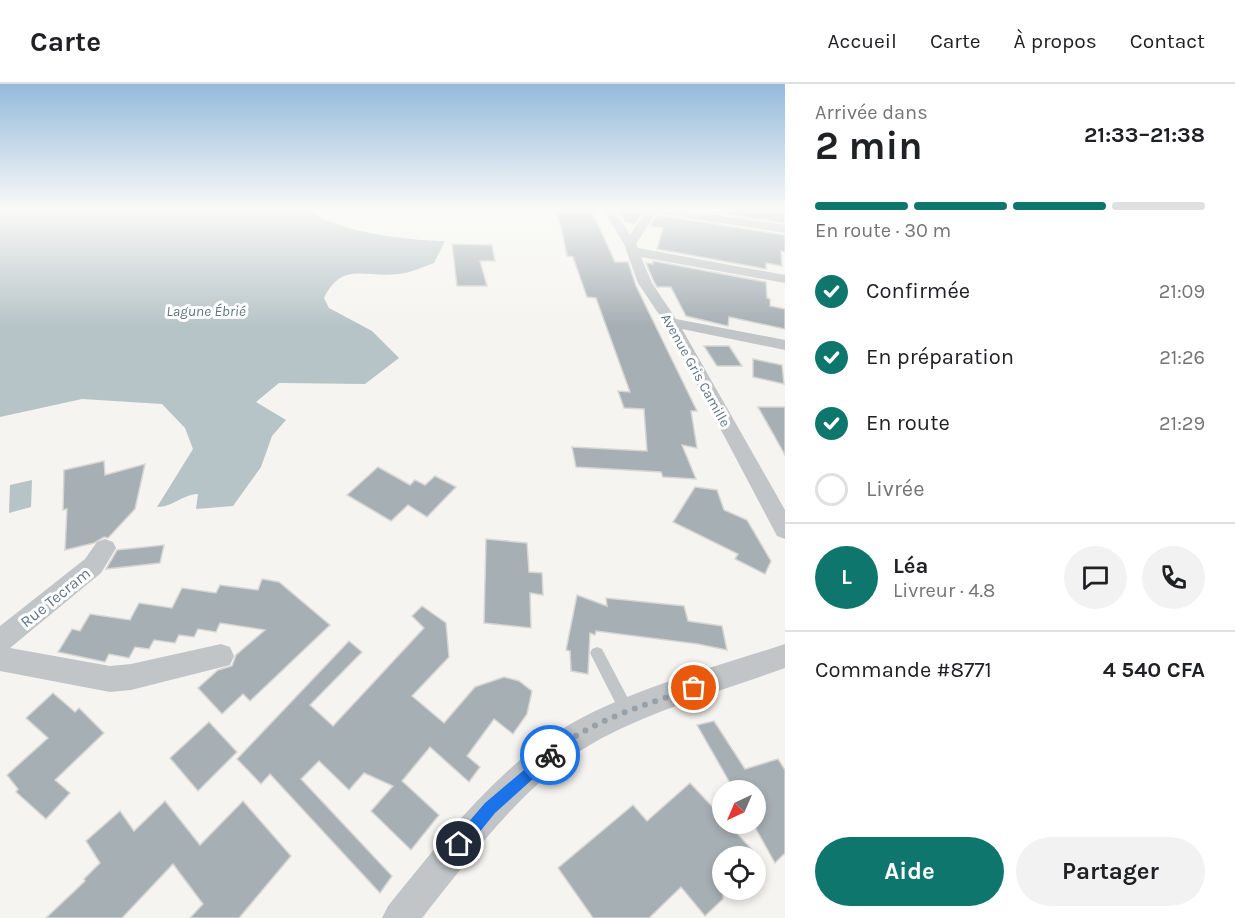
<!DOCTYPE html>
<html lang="fr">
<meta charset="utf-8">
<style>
:root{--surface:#fff;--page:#f2f2f2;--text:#202124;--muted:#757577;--line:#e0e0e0;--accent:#0f766e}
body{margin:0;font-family:Karla,sans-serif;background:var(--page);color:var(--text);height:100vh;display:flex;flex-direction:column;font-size:22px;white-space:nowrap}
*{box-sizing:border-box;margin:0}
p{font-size:20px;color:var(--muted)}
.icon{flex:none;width:33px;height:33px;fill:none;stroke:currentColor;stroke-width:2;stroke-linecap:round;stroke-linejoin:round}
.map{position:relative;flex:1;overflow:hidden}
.side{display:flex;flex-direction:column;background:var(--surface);width:450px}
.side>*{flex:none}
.needle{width:39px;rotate:224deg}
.buttons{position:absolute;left:712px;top:696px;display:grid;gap:12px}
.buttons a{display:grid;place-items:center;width:54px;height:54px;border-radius:50%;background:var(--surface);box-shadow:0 3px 9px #0003;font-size:30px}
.pin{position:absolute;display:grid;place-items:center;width:51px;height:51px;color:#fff;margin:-26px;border:3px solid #fff;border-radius:50%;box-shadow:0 2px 6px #0007}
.courier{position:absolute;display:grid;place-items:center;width:60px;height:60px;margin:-30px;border:4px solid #1a73e8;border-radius:50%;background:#fff;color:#222;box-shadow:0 2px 8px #0007}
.headline em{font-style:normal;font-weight:700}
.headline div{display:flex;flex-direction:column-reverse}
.headline{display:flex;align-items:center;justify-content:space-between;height:102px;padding:0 30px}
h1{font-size:39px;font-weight:700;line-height:45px}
.bar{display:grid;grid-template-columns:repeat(4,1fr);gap:9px 6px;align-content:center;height:72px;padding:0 30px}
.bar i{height:8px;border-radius:4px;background:var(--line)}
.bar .current{background:var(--accent)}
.bar p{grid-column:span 4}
.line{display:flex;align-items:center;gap:15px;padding:0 30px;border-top:2px solid var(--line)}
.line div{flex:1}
.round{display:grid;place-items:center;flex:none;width:63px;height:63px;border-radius:32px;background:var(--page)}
ol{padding:0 30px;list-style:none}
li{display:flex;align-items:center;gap:18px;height:66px}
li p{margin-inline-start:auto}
li .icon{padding:6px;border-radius:50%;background:var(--accent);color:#fff;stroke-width:4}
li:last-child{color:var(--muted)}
li i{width:33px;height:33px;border:3px solid var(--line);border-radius:50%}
.action{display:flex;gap:12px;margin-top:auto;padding:12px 30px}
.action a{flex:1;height:69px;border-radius:36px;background:var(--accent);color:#fff;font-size:24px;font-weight:700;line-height:69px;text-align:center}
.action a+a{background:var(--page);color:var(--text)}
header{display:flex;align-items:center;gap:36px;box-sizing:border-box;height:84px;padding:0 30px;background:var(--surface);border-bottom:2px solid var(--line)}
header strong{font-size:28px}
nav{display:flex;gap:33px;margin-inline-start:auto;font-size:21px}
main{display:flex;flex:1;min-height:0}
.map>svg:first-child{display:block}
.water{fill:#b7c4c7}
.building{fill:#a6afb4;stroke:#d6d6d3;stroke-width:1.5}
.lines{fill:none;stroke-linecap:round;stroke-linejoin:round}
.service{fill:#c1c5c8;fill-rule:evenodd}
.minor{fill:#c1c5c8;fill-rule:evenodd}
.route{fill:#1a73e8}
.done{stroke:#96a1a8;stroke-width:6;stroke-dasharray:0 10.8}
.labels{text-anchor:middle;stroke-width:6;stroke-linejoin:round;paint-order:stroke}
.far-street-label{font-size:14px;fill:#637582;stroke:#fff}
.far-water-label{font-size:15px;font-style:italic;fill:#5f777f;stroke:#fff}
.street-label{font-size:16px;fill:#637582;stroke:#fff}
</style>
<header>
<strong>Carte</strong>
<nav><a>Accueil</a><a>Carte</a><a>À propos</a><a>Contact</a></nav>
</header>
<main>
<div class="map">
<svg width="785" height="834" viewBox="0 0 785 834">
<rect width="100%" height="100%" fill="#f5f4f0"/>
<g class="water">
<path d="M0,125h309c23,23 104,32 136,32l-11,22c-11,4 -24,10 -36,11 -34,4 -56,-13 -74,24l5,10 43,23 27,27 -34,26 -86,-1 -23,19 30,18 -14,16 -11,31 -28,39 -37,3 2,-15c-17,1 -25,13 -41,13l36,-58 -8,-21 -23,-24 -80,-5 -82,18z"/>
<polygon points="32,396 31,423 9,429 10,401"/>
</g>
<g class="building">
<polygon points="555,125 591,125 615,178 628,178 636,202 697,327 691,327 697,364 682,361 696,395 663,393 661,388 576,383 572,363 647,367 644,325 624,324 618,307 630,308 596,214 587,213 573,173 567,172 562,147"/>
<polygon points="617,125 644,125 635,140 625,138"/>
<polygon points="693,125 785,125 785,139"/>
<polygon points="657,131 785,151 785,168 781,167 782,182 766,179 766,185 657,165 663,144 650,142"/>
<polygon points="452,160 492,161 495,177 480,177 487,202 457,202"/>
<polygon points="653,177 766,198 767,214 770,215 770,222 785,225 785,245 729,233 728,242 686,232 671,203 657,203 654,198 646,179 653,180"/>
<polygon points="704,262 729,262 742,282 717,282"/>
<polygon points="753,275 782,281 784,300 753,293"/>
<polygon points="758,323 785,323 785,371"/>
<polygon points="104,377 105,391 145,380 135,425 108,454 104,453 94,459 65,466 67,425 63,426 64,386"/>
<polygon points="378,383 410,401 415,396 425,401 435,392 456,403 427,433 408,421 391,437 347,411"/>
<polygon points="695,403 717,406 724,426 747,436 771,477 765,490 735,475 738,470 673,438"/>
<polygon points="486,455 527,459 529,488 542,489 543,511 530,509 531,544 484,539"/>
<polygon points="164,461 160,479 106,485 117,466"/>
<polygon points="262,495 279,498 330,541 250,617 243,610 222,630 198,604 218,586 232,582 236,571 265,546 220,539 216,548 198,545 194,553 179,551 175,559 154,556 149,565 135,563 129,574 109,570 105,578 58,568 72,545 80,547 90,530 130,536 139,519 172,524 182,504 216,509 220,501 258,506"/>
<polygon points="577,511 607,522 606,514 684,522 688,537 722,542 727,566 698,560 596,547 595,551 590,549 588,590 571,587 570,567 566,566"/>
<polygon points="422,522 446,539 449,573 412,612 444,639 475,603 504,593 519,597 532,607 527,630 513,650 494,635 467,672 480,683 469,698 430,663 402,697 439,731 411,766 371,727 393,702 364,689 349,706 319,677 301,695 392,792 380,809 270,690 261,700 237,675 349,557 362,568 310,621 333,642 424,544 412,532"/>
<polygon points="53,609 75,628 79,624 104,649 55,696 70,709 46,735 16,708 18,705 7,691 48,654 26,634"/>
<polygon points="714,637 745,685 778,675 785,686 785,769 775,779 756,745 756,706 734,706 697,641"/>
<polygon points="209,638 237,668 198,707 170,674"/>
<polygon points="690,699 723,734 723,740 728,740 758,772 723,772 723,815 705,832 681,803 649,834 593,834 558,784 633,721 647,737"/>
<polygon points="165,717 200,761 243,717 291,772 239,834 190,834 203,820 173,780 122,834 46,834 85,797 84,795 100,779 86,757 120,727 134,747"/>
</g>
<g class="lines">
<polygon class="service" points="597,563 602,565 632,622 634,627 632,632 627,634 622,632 590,569 592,565"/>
<g class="minor">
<polygon points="603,125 614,125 630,151 647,125 677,125 785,141 785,149 656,129 636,160 638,164 785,191 785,199 641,173 652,199 676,235 785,256 785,266 682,245 785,426 785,455 777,452 664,238 638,199 624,160"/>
<polygon points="105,455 113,458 116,464 101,489 10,564 110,582 131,580 221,560 230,563 234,572 230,581 131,606 110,608 0,587 0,542 85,475 97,458"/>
<path d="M785,560v24c-61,22 -126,40 -183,70 -76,41 -127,114 -180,180h-40l6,-12c48,-59 95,-120 156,-165 65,-47 165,-72 241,-97z"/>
</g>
</g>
<linearGradient id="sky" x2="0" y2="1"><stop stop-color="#94badb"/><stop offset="0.52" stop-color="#fafaf8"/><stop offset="1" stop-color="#fafaf8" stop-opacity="0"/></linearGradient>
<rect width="785" height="242" fill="url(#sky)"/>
<polygon class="route" points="550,664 554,666 557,671 554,676 495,729 465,766 459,768 454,766 452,760 454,755 485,719"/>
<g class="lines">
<path class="done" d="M550,671c39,-35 96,-50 144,-67"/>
</g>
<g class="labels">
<g class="far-street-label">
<text transform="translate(696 286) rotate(61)" y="5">Avenue Gris Camille</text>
</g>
<g class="far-water-label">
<text x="206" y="232">Lagune Ébrié</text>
</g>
<g class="street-label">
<text transform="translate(55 513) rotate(-39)" y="6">Rue Tecram</text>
</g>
</g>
</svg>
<div class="buttons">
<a><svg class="needle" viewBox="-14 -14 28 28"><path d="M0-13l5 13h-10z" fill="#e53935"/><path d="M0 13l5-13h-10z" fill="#757577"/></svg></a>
<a><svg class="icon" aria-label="locate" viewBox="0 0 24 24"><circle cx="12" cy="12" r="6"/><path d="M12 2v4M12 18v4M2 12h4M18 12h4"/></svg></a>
</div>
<div class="pin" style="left:694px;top:604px;background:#ea580c"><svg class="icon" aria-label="bag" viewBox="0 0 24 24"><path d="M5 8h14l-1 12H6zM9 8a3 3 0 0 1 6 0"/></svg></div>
<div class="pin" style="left:459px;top:760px;background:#1f2937"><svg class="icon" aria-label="home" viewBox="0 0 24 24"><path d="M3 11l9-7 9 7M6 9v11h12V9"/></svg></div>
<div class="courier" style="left:550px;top:671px"><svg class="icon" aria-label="bike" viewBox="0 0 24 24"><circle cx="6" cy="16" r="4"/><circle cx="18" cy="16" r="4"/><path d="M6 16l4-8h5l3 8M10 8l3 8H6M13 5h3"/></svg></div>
</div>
<section class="side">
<div class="headline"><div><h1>2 min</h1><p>Arrivée dans</p></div><em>21:33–21:38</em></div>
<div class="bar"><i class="current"></i><i class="current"></i><i class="current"></i><i></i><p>En route · 30 m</p></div>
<ol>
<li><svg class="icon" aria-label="check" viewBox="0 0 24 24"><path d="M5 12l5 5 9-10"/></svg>Confirmée<p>21:09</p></li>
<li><svg class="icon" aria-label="check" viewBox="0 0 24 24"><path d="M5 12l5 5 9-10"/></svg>En préparation<p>21:26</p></li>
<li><svg class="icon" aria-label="check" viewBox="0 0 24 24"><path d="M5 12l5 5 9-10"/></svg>En route<p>21:29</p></li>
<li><i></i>Livrée</li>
</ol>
<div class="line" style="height:108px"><b class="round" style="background:var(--accent);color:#fff">L</b><div><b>Léa</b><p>Livreur · 4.8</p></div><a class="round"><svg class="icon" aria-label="chat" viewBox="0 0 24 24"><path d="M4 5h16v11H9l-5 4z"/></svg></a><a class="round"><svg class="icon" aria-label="phone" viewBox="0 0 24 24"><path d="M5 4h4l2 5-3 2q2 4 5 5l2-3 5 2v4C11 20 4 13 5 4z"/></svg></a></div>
<div class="line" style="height:78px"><div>Commande #8771</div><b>4 540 CFA</b></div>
<div class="action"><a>Aide</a><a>Partager</a></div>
</section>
</main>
